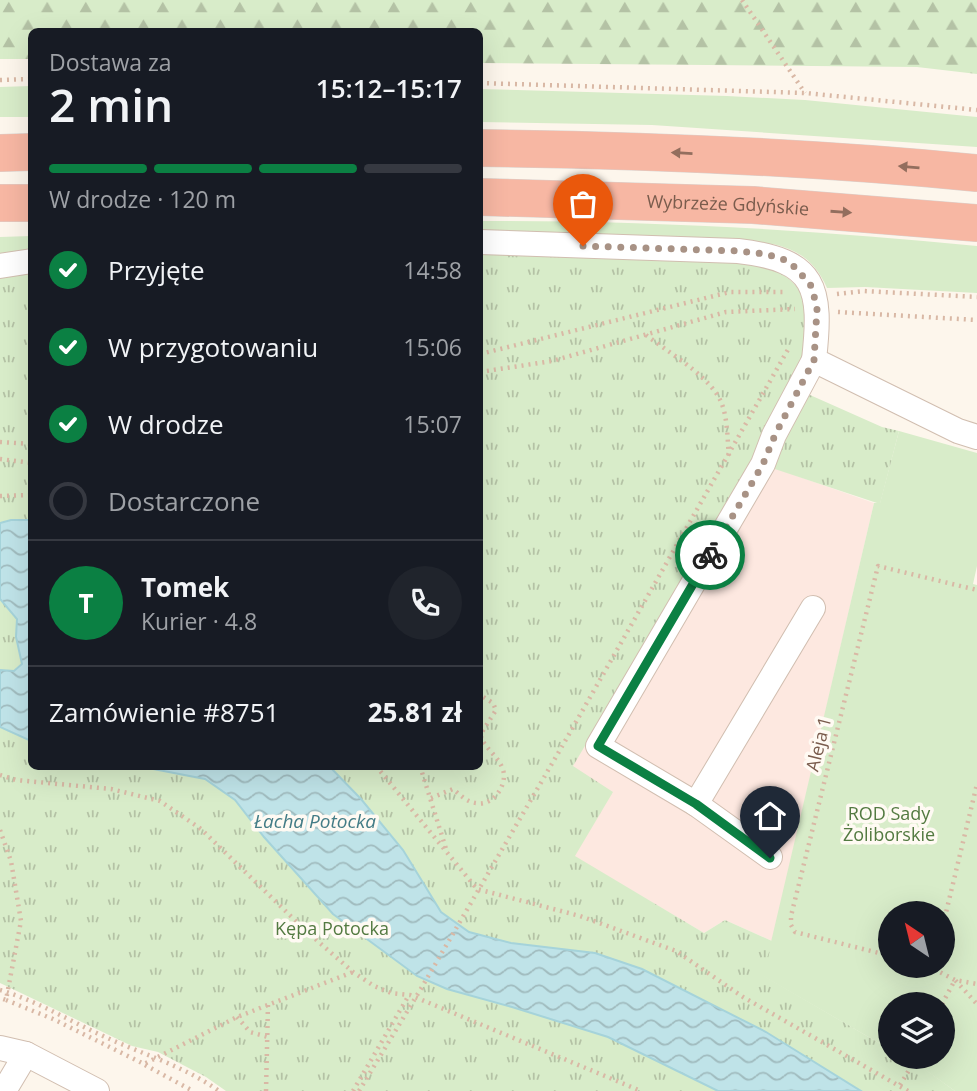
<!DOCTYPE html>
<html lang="pl">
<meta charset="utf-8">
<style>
:root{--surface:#171b24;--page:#20242c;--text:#f1f3f6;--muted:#9ea1a6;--line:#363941;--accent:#0b8043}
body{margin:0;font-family:"Open Sans",sans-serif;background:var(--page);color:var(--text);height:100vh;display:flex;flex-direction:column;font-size:26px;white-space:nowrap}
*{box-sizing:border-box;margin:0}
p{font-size:23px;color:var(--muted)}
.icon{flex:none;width:38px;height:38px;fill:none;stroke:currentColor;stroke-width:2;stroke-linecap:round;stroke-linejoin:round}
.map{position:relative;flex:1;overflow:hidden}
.drawer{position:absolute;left:28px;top:28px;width:455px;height:742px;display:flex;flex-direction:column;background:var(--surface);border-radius:10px;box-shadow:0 7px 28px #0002}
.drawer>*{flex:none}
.needle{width:46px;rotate:325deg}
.fabs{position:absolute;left:878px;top:901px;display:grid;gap:14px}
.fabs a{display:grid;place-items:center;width:77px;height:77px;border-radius:50%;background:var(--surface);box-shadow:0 7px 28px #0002;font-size:35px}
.pin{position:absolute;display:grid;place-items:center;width:60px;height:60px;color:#fff;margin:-72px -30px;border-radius:50% 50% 50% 0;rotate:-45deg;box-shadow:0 0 7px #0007}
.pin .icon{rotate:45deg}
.courier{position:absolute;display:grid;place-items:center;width:70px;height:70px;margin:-35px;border:5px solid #0b8043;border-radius:50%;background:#fff;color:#222;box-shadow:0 2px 9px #0007}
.summary em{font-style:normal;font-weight:600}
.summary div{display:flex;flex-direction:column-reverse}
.summary{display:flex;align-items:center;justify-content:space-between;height:119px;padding:0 21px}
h1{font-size:46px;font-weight:600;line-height:52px}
.bar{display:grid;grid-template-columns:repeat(4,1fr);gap:10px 7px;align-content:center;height:84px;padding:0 21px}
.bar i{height:9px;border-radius:5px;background:var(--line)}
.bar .on{background:var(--accent)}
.bar p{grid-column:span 4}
.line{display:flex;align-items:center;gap:18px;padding:0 21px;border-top:2px solid var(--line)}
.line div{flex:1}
.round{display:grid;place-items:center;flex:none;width:74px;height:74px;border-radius:37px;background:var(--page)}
ol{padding:0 21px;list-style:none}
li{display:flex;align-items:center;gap:21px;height:77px}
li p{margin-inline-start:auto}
li .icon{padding:7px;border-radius:50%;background:var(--accent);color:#fff;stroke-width:4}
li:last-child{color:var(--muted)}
li i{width:38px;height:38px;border:4px solid var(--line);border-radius:50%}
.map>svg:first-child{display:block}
.commercial{fill:#fde8e0}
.green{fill:#d8ecc9;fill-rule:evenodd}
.forest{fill:url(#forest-firs)}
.park{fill:url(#park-tufts)}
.water{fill:url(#water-waves);stroke:#a5d3da;stroke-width:2}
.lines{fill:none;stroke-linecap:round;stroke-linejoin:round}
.minor-casing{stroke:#d1beb0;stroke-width:26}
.highway-casing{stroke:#dad1cd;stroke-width:38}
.path{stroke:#d9b8a5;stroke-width:4.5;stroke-dasharray:2 5;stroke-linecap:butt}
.minor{stroke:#fff;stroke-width:24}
.highway{stroke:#f7b7a3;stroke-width:37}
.oneway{fill:#936e5e}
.done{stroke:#a89285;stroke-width:7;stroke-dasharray:0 12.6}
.route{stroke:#0b8043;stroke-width:9}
.labels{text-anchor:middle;stroke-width:7;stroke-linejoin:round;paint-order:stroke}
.street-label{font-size:18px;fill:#7a5c4d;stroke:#fffaf3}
.park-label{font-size:18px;fill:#537a41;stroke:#fffaf3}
.water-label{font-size:19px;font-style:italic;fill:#437c86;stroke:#fffaf3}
</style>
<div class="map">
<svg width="977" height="1091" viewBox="0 0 977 1091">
<defs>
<pattern id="forest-firs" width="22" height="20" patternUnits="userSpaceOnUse" patternTransform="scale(1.75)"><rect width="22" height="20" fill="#d8ecc9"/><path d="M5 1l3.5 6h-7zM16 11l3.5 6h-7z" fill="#b4c2a5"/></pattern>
<pattern id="park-tufts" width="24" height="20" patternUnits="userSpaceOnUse" patternTransform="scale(1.75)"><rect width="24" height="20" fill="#d8ecc9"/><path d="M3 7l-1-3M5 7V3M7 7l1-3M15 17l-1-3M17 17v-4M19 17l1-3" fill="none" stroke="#b4c2a5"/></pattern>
<pattern id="water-waves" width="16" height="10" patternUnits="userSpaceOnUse" patternTransform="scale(1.75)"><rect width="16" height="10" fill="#bfe3e8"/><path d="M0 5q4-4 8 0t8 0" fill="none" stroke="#a0bbbe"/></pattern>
</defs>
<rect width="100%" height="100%" fill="#fdf6ec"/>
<polygon class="commercial" points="754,461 874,503 772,941 725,920 704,933 575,857 572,766"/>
<g class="green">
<polygon points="31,86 31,117 0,117 0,87"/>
<polygon points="480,89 727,96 805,100 977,117 977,147 652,125 480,122"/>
<path d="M480,221c165,-1 332,9 497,25v47l-112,-6 -38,1c-11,-25 -27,-38 -54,-44l-293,-10z"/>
<polygon points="31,236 31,252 0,256 0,237"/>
<path d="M899,431l78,22v113l-4,18 4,1v506h-22l-48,-34h36v-53h-52v46l-128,-74 111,-473h6zM891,914h52v52h-52z"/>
</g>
<polygon class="forest" points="0,0 977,0 977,74 917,67 480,63 480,32 32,32 31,59 0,59"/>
<path class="park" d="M480,252l259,8c32,7 62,15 69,53 2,13 -3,30 -3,44 0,12 3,26 5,38l72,32 17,4 -19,73 -126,-42 -181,304 40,26 -38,64 129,77 21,-13 47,21 -8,35 127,74v7h17l47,34h-729l-20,-14 -48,-25 -26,-6 -132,-63v-708l31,-5 1,496h448z"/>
<g class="water">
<polygon points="11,520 31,520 31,741 0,727 0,670 14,671 22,664 16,637 17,619 0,599 0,523"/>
<polygon points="143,767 330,767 361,799 403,850 441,912 469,932 511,943 595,953 642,969 766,1032 861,1091 718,1091 608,1037 512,1007 447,989 417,976 333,914 264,837 235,800 205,779"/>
</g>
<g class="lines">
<g class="minor-casing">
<g id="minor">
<path d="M480,242l258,9c79,9 84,37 76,109l144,71 19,6"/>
<polyline points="0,266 32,261"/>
<polyline points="696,804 813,608"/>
<polyline points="770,857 696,804 598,746 763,464 774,435 814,360"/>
<polyline points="0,1048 26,1054 97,1091"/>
<polyline points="4,1091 26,1054"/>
</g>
</g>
<g class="highway-casing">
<g id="highway">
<path d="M480,148c166,2 332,9 497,25"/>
<polyline points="0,153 32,152"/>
<path id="s1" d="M480,197l273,8 224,18"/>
<polyline points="0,203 32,203"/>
</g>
</g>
<g class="path">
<polyline points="742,0 805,93"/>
<polyline points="0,80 32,79"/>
<polyline points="480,83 805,93 977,110"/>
<polyline points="837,294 864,291 977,297"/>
<polyline points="838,312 977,320"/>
<path d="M646,335c22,17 58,38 72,61 10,16 9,41 11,60"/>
<polyline points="480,354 730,292 786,292"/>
<polyline points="480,372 552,361 726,312 795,309"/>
<polyline points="0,442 32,444"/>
<polyline points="0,459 32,463"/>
<polyline points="0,496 32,495"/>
<polyline points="376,766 477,889 580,916 676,951 743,997 908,1091"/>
<polyline points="420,766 447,852"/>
<polyline points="0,775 16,780 111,789 160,801 201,829 305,930 353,972 374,986 391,993 410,995 641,1091"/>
<path d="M431,798l22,-9c7,6 14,13 23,14 17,4 32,-19 27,-33 -4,-13 -16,-20 -22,-32l1,-6 14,-22 -3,-7 -13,-8"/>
<polyline points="0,830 11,861 21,921 6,1000 0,998"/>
<polyline points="943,925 977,784"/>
<polyline points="891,956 795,932 791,925 791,916 878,566 977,590"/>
<polyline points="928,966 955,980 977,984"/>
<path d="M0,990c37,11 68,30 103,46 39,18 81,30 116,55"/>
<polyline points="6,1000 53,1019 144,1064 237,1017 353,972"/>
<polyline points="942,1004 955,980 977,1004"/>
<polyline points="237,1017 250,1032 268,1037"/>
<polyline points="145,1065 193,1091"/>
<polyline points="900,1085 917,1057"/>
<polyline points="266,1091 268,1004"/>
<polyline points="353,1091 409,995"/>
<polyline points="359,1091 422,987 564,743 790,346"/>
</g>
<use href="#minor" class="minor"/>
<use href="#highway" class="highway"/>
</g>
<defs><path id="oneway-solid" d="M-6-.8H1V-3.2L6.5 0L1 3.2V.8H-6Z" transform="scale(1.75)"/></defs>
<g class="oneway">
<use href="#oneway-solid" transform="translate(682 153) rotate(-177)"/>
<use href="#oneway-solid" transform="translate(909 167) rotate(-175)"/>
<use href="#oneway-solid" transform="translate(841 212) rotate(4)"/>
</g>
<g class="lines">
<polyline class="done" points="583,246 738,251 765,254 783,259 796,268 812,287 817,309 814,360 775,435 763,464 710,555"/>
<polyline class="route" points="710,555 598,746 696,804 770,858"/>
</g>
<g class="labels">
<g class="street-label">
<text dy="6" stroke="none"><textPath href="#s1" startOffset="248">Wybrzeże Gdyńskie</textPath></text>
<text transform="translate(819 744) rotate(-76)" y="6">Aleja 1</text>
</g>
<g class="park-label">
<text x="889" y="820">ROD Sady<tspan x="889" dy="21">Żoliborskie</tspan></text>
<text x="332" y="935">Kępa Potocka</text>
</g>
<g class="water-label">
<text x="315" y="828">Łacha Potocka</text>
</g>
</g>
</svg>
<div class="fabs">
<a><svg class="needle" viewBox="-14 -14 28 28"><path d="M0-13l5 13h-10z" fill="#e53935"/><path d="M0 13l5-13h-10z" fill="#9ea1a6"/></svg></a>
<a><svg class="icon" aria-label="layers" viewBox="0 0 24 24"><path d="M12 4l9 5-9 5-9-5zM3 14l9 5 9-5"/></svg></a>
</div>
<div class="pin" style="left:583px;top:246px;background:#ea580c"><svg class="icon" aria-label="bag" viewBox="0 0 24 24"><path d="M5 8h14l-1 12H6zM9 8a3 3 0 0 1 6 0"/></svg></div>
<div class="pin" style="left:770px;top:858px;background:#1f2937"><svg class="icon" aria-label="home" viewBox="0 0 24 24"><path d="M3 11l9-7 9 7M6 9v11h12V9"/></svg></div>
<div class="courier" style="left:710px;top:555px"><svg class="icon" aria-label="bike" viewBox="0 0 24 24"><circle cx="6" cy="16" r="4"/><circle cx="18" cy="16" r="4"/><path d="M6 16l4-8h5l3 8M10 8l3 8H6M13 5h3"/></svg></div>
<section class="drawer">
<div class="summary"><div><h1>2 min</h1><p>Dostawa za</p></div><em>15:12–15:17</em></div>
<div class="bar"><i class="on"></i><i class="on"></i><i class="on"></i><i></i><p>W drodze · 120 m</p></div>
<ol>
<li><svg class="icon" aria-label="check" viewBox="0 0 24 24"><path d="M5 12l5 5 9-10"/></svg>Przyjęte<p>14:58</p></li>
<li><svg class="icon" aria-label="check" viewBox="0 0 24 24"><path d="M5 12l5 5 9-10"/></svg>W przygotowaniu<p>15:06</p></li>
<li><svg class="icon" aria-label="check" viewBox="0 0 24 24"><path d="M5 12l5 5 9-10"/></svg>W drodze<p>15:07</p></li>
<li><i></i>Dostarczone</li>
</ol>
<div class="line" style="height:126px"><b class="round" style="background:var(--accent);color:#fff">T</b><div><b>Tomek</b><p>Kurier · 4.8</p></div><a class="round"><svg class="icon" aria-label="phone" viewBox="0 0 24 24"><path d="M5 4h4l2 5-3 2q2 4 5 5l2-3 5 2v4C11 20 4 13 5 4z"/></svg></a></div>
<div class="line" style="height:91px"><div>Zamówienie #8751</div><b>25.81 zł</b></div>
</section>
</div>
